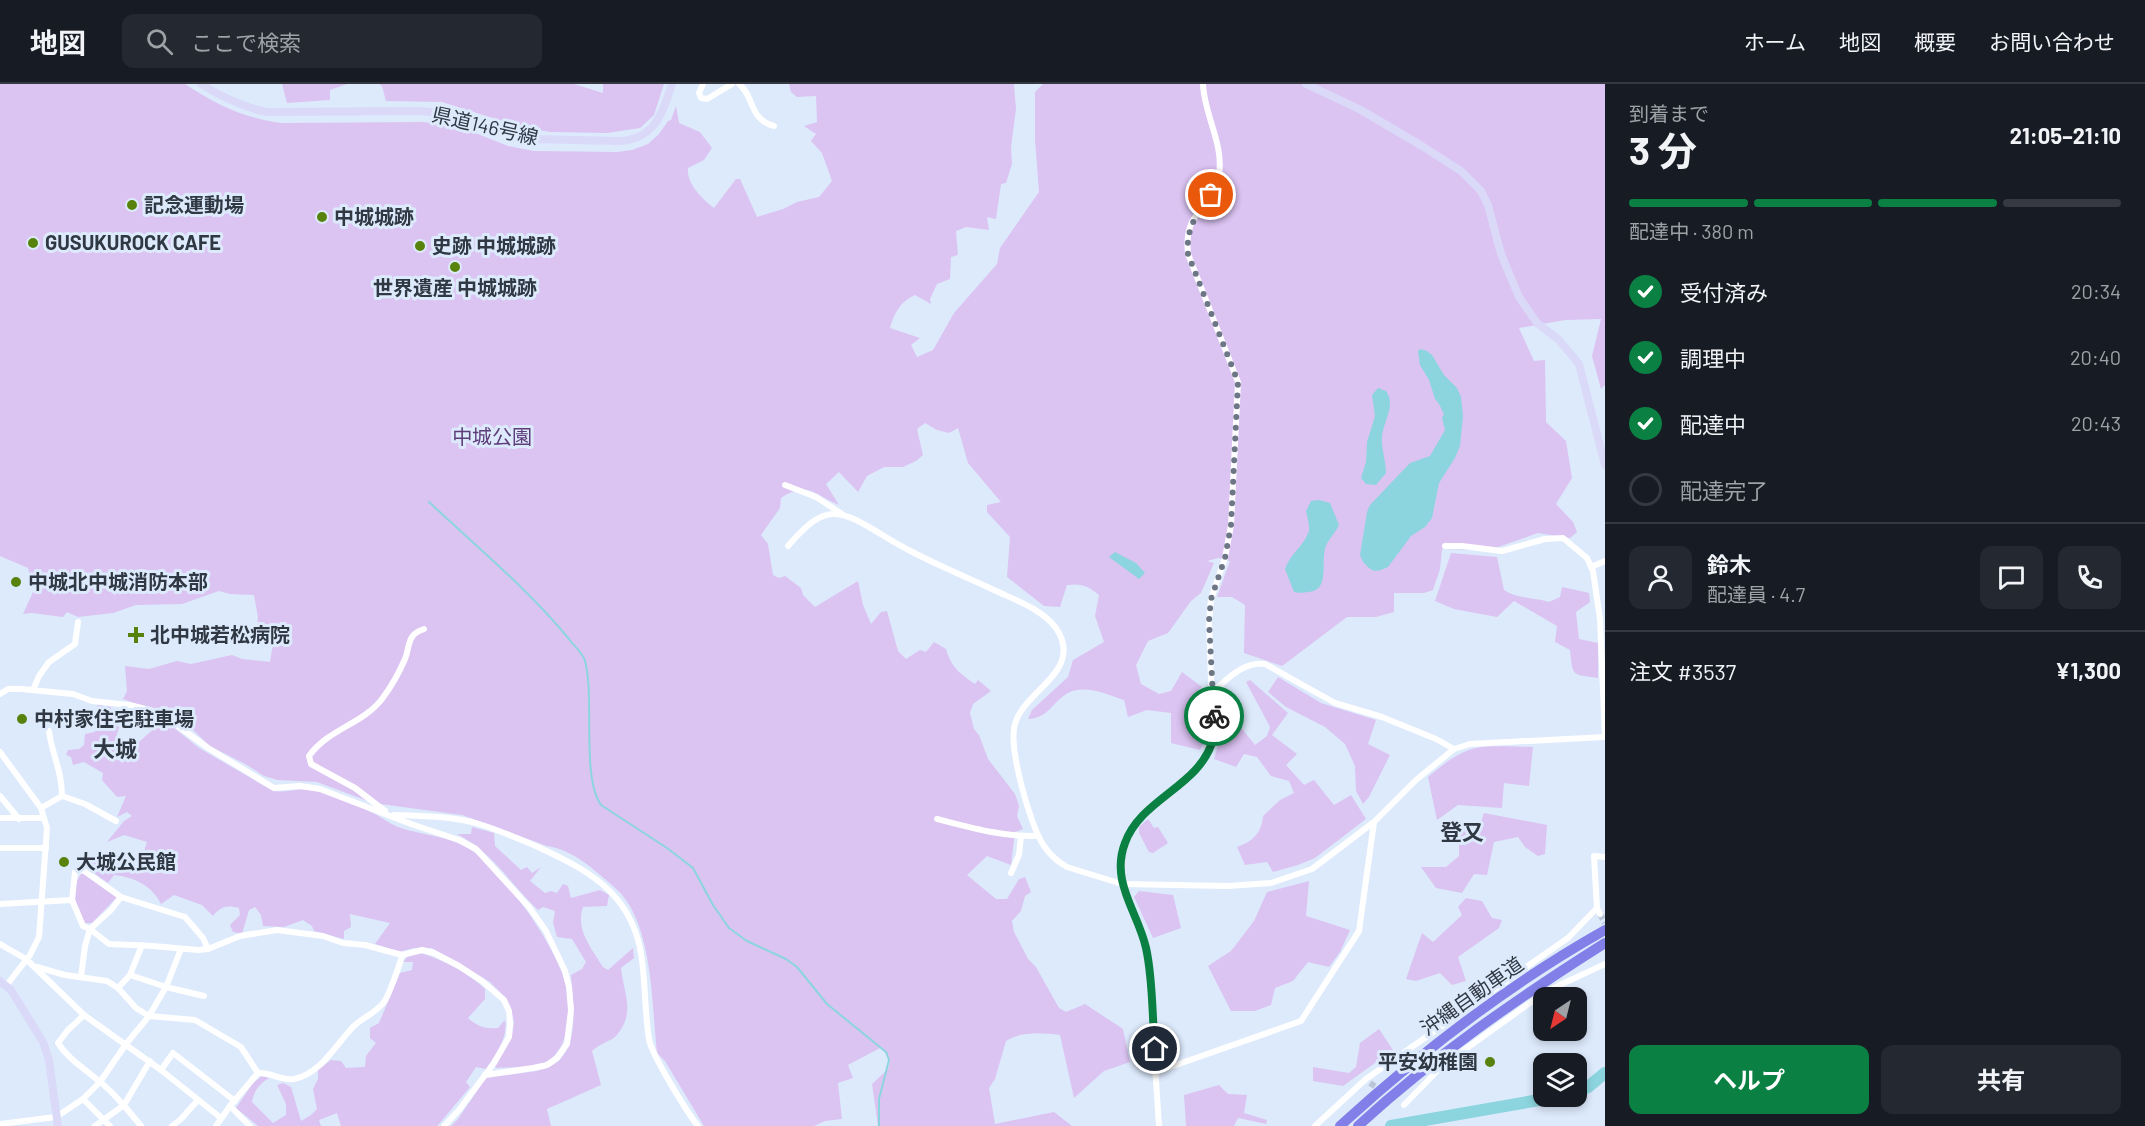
<!DOCTYPE html>
<html lang="ja">
<meta charset="utf-8">
<style>
:root{--surface:#171b24;--page:#242831;--text:#f1f3f6;--muted:#9ea1a6;--line:#363941;--accent:#0b8043}
body{margin:0;font-family:Barlow,"Noto Sans JP",sans-serif;background:var(--page);color:var(--text);height:100vh;display:flex;flex-direction:column;font-size:22px;white-space:nowrap}
*{box-sizing:border-box;margin:0}
p{font-size:20px;color:var(--muted)}
.icon{flex:none;width:33px;height:33px;fill:none;stroke:currentColor;stroke-width:2;stroke-linecap:round;stroke-linejoin:round}
.map{position:relative;flex:1;overflow:hidden}
.side{display:flex;flex-direction:column;background:var(--surface);width:540px}
.side>*{flex:none}
.needle{width:39px;rotate:215deg}
.buttons{position:absolute;left:1533px;top:903px;display:grid;gap:12px}
.buttons a{display:grid;place-items:center;width:54px;height:54px;border-radius:12px;background:var(--surface);box-shadow:0 3px 9px #0003;font-size:30px}
.pin{position:absolute;display:grid;place-items:center;width:51px;height:51px;color:#fff;margin:-26px;border:3px solid #fff;border-radius:50%;box-shadow:0 2px 6px #0007}
.courier{position:absolute;display:grid;place-items:center;width:60px;height:60px;margin:-30px;border:4px solid #0b8043;border-radius:50%;background:#fff;color:#222;box-shadow:0 2px 8px #0007}
.overview em{font-style:normal;font-weight:700}
.overview div{display:flex;flex-direction:column-reverse}
.overview{display:flex;align-items:center;justify-content:space-between;height:102px;padding:0 24px}
h1{font-size:39px;font-weight:700;line-height:45px}
.bar{display:grid;grid-template-columns:repeat(4,1fr);gap:9px 6px;align-content:center;height:72px;padding:0 24px}
.bar i{height:8px;border-radius:4px;background:var(--line)}
.bar .on{background:var(--accent)}
.bar p{grid-column:span 4}
.line{display:flex;align-items:center;gap:15px;padding:0 24px;border-top:2px solid var(--line)}
.line div{flex:1}
.round{display:grid;place-items:center;flex:none;width:63px;height:63px;border-radius:12px;background:var(--page)}
ol{padding:0 24px;list-style:none}
li{display:flex;align-items:center;gap:18px;height:66px}
li p{margin-inline-start:auto}
li .icon{padding:6px;border-radius:50%;background:var(--accent);color:#fff;stroke-width:4}
li:last-child{color:var(--muted)}
li i{width:33px;height:33px;border:3px solid var(--line);border-radius:50%}
.action{display:flex;gap:12px;margin-top:auto;padding:12px 24px}
.action a{flex:1;height:69px;border-radius:12px;background:var(--accent);color:#fff;font-size:24px;font-weight:700;line-height:69px;text-align:center}
.action a+a{background:var(--page);color:var(--text)}
header{display:flex;align-items:center;gap:36px;box-sizing:border-box;height:84px;padding:0 30px;background:var(--surface);border-bottom:2px solid var(--line)}
header strong{font-size:28px}
nav{display:flex;gap:33px;margin-inline-start:auto;font-size:21px}
.search{width:420px;height:54px;background:var(--page);display:flex;align-items:center;gap:15px;box-sizing:border-box;padding:0 21px;border-radius:12px;color:var(--muted);font-size:22px}
main{display:flex;flex:1;min-height:0}
.map>svg:first-child{display:block}
.green{fill:#dbc3f2}
.water{fill:#8cd5df}
.lines{fill:none;stroke-linecap:round;stroke-linejoin:round}
.stream{stroke:#8cd5df;stroke-width:2}
.river{stroke:#8cd5df;stroke-width:12}
.street-tunnel{stroke:#bac6d7;stroke-width:6;stroke-dasharray:6 3;stroke-linecap:butt}
.street{stroke:#fff;stroke-width:6}
.secondary{stroke:#dad9f8;stroke-width:8}
.highway{stroke:#8280e8;stroke-width:10}
.done{stroke:#6c7684;stroke-width:6;stroke-dasharray:0 10.8}
.route{stroke:#0b8043;stroke-width:8}
.poi-dot{fill:#57820c;stroke:#ddeafc;stroke-width:2}
.labels{text-anchor:middle;stroke-width:6;stroke-linejoin:round;paint-order:stroke}
.street-label{font-size:20px;fill:#2f3843;stroke:#ddeafc}
.poi-label{font-size:20px;font-weight:bold;fill:#2f3843;stroke:#ddeafc;text-anchor:start}
.park-label{font-size:20px;fill:#5e3c79;stroke:#ddeafc}
.quarter-label{font-size:22px;font-weight:bold;fill:#2f3843;stroke:#ddeafc}
</style>
<header>
<strong>地図</strong>
<div class="search"><svg class="icon" aria-label="search" viewBox="0 0 24 24"><circle cx="10" cy="10" r="6"/><path d="M15 15l6 6"/></svg>ここで検索</div>
<nav><a>ホーム</a><a>地図</a><a>概要</a><a>お問い合わせ</a></nav>
</header>
<main>
<div class="map">
<svg width="1605" height="1042" viewBox="0 0 1605 1042">
<rect width="100%" height="100%" fill="#ddeafc"/>
<g class="green">
<path d="M0,0h185c32,21 58,34 97,39l141,-1 26,3 24,7 35,14 26,5 83,1 15,-2 16,-6 11,-10 9,-13 3,-1 5,-14 3,17 21,9 12,16 -8,12 -16,8c-2,15 14,31 26,40l22,-29h4l17,38 26,-8 14,-7 22,-5 13,-16 -10,-28 -11,-12 5,-7 -12,-8 13,-4 -1,-26 -19,1 -6,-5 -2,-8h225l2,25 -5,38 1,17 -6,19 -5,1 -5,35 -9,-2 2,13 -23,-3 -10,4 2,24 -7,2 -1,22 -13,5 -7,15 1,5 -16,-9c-14,6 -21,18 -25,33l30,10 -9,7 6,12 16,-7 21,-37 43,-49 3,-16 39,-56 -4,-52v-48l8,-8h562v301l-4,4 -9,-33 9,-37 -36,1 -46,8 15,33 11,-1 1,62 20,19 6,37 -16,26 17,18 4,10 -7,6 -32,-5 -48,17 -48,-1 -2,20 -7,21 -9,3h-30v19l-18,5h-29l-65,49 -38,-13 1,-48 -13,-8h-15l13,-36 -12,-3 -11,3 7,2 -13,30 -10,8 -23,32 -20,8 -12,24 5,19 18,10 12,-3 11,-19 20,15 -7,6 -2,15 13,5v25l-6,12 -29,-7v-30l-24,-3 -19,7 -4,-17c-16,-5 -39,-16 -56,-7 -16,9 -19,25 -40,26l4,-9 36,-33 5,-17 31,-18 -9,-26 4,-21c-11,-9 -17,-12 -32,-10l-7,22 -16,-1 -37,-29 3,-40 -23,-25v-7l14,-3 -33,-39 -10,-35 -9,5 -12,-3 -12,-7 -8,6 6,26 -7,6 -13,6h-19l-17,9 -9,16 -19,-20 -13,12 13,21c-25,-10 -30,-25 -58,-7l-1,10 -19,27 7,9 5,31 6,3 6,-2 16,12 2,7 12,12 43,-26 5,24 8,19 10,-12 6,-1 11,40 8,8 14,-9 6,2 8,-10 12,7c5,18 14,25 29,35l3,-4 13,11 -18,13 -3,9 4,16 5,6 9,24 27,35 4,12 -2,10 6,13 -8,3 -4,33 -24,-9 -20,19 29,24h11l12,-20 6,-2 6,15 -6,4 -4,15 -9,10 2,11 14,27 8,8 23,41 7,4 19,-8 38,25 7,33 -26,9 -30,27 -14,-63c-18,-2 -38,-4 -54,6l-11,38 -6,9 6,36 59,-12 18,14h-194l-6,-42 16,-15 2,-8 -8,-14 -34,18 5,13 -15,5 4,36 -17,2 -11,5h-110l-39,-65 -8,-8c-5,-46 -4,-114 -31,-153 -7,-10 -18,-18 -27,-26 -15,-13 -32,-25 -52,-28l-85,-31 -89,-12 -56,-21 -39,-2 -14,-4 -17,-11 -37,-19 -18,-17 -31,-16 -38,-14 4,-8 -2,-25 24,3 28,-8 14,3 41,-9 10,4 28,3 3,-18 -17,-4 2,-23 -4,-22 -24,-1 -11,-3 -37,13 -46,1 -23,8 -35,4 -11,-5 -4,5 -31,-4 -9,1 10,-22 7,-1 -3,-10 -5,1 -4,-14 -28,-12z"/>
<polygon points="282,0 347,0 330,6 330,16 287,19"/>
<polygon points="379,0 574,0 603,9 603,0 664,0 654,31 640,44 607,49 550,48 521,43 442,18 386,17 382,2"/>
<path d="M1451,469l46,4 7,33c13,9 29,7 45,12l11,-5 2,-10 27,6 1,9 -14,10 3,27 19,4v35c-27,-4 -25,-1 -28,-28l-15,-8 2,-16 -43,-25 -17,16 -43,-8 -19,-8z"/>
<polygon points="1278,593 1321,619 1376,636 1368,660 1390,671 1369,713 1363,720 1356,707 1355,682 1345,660 1325,643 1286,623 1268,608"/>
<path d="M1250,596l38,33 -16,22 25,19 -11,11 18,20 10,-5 20,25 17,-10 15,24 -51,39 -17,7 -25,7 -6,-10 -22,3 -8,-18c15,-5 25,-14 26,-31l17,-16 14,-7 -5,-12 -18,-5 -14,-19 -13,-3 -8,13 -22,-8 5,-17 1,-25 19,8 16,20 12,-9 3,-9 -24,-45z"/>
<path d="M97,621l14,2 -3,13 11,7 -4,14 2,20 47,-41 35,28 74,43c14,2 27,-4 41,-1 19,4 42,14 59,23 10,5 18,12 28,15 25,8 51,8 73,24 32,25 74,84 88,121 10,25 11,67 -11,86 -12,10 -39,8 -54,9l-3,-2 18,-30 2,-14 -3,-13 -7,-13 -14,-14 -58,-34h-18l-15,4 -24,-8 15,-21 -40,-9 1,13 -7,4v8l-30,-8 -2,-5 -9,-6 -19,7 -21,-1 -2,-11 -6,-8 -6,3 -7,24 -9,-2 -3,-7 10,-10 -1,-7c-12,-3 -18,-2 -26,8l-11,-11 -28,-10 -13,9c-9,-19 -28,-27 -47,-29l-6,8 -14,-10 3,-5 -5,-4 9,-11 31,14 8,-3 7,-22 -23,-7 -17,7 17,-21 8,-5 -5,-4 -10,5 9,-21 -9,1 -15,-17 1,-7 -19,-11 -11,3 -2,-8 -5,-2 2,-5 11,-1 5,-4 1,-11 10,-2 4,-11z"/>
<path d="M1533,663l-4,39 -25,-3 -2,25 -44,-3 -21,15 -9,-43c13,-11 30,-25 48,-29 18,-3 39,-1 57,-1z"/>
<polygon points="1484,729 1547,741 1545,770 1538,772 1525,763 1518,753 1494,758 1487,791 1474,790 1462,809 1436,804 1421,783 1446,783 1459,772 1459,746 1479,744"/>
<polygon points="1148,735 1154,744 1158,743 1168,759 1153,769 1149,768 1139,749 1139,743"/>
<path d="M472,743l22,6 1,13 26,24 6,-3 5,6 9,-6 -11,14 15,12 6,-2 6,2 6,-9 5,2 3,12 29,-8 9,5 -2,11 -24,1c-8,23 9,42 20,60l5,3 25,-22 1,10 -13,10c3,27 15,45 -5,68 -5,5 -17,8 -24,15l9,34 -54,24 4,17h-100l7,-7 28,-41c16,-3 48,-5 61,-10 35,-14 26,-64 24,-93l11,-6 4,-7 -14,-23 -15,-2 -4,-14 2,-12 -12,-4 -5,3c-29,-27 -44,-57 -81,-76h14z"/>
<path d="M83,788l34,25 -25,26h-7c-10,-14 -16,-37 -2,-51z"/>
<polygon points="1309,797 1306,832 1350,846 1340,868 1329,883 1308,878 1293,897 1275,904 1271,921 1255,927 1231,927 1208,882 1231,867 1254,837 1267,808"/>
<polygon points="1139,807 1173,811 1181,844 1153,854 1134,813"/>
<polygon points="1466,814 1482,817 1492,834 1502,836 1499,844 1458,873 1466,897 1452,901 1440,889 1416,897 1406,895 1422,849 1433,858 1462,831 1458,823"/>
<path d="M420,869c24,7 47,19 65,36v10l-17,19c10,9 17,11 30,10l7,-8c3,19 -9,33 -19,49l-10,-2 -10,15 4,5 -31,37 -2,2h-96l-4,-13 -18,7 2,6h-63l-22,-18 17,-25 9,-7 7,2c-10,6 -15,13 -17,24l21,21 13,-8v-11l-9,-19 6,-2 8,4 10,34 10,-6 6,-6 -4,-20 5,-10v-9l13,-10 10,1 5,7 19,-1 1,-11 10,-13 -6,-5v-10l9,-5 21,-50 12,-3 1,-8h-10l6,-7z"/>
<polygon points="1379,945 1393,966 1343,1002 1313,997 1313,983 1349,989 1356,983 1360,959"/>
<polygon points="1219,1001 1228,1010 1247,1011 1244,1029 1267,1036 1266,1040 1238,1034 1234,1042 1186,1042 1184,1011"/>
</g>
<g class="water">
<polygon points="1420,265 1427,267 1432,271 1444,291 1457,304 1461,313 1463,332 1460,362 1455,374 1439,399 1432,434 1425,443 1411,452 1388,483 1381,486 1374,487 1369,484 1363,478 1360,471 1367,428 1370,421 1410,379 1430,372 1445,346 1442,334 1444,330 1439,320 1435,315 1429,296 1420,281 1418,267"/>
<path d="M1378,304l8,3c10,14 -2,29 -4,45 -1,12 4,25 4,37l-10,12 -10,-1 -5,-6 5,-16 1,-20 8,-26 -3,-21z"/>
<path d="M1319,416l11,3 9,22c-4,9 -12,15 -14,24 -4,15 5,42 -17,43 -6,1 -9,1 -14,0l-9,-23c5,-15 19,-23 24,-38 1,-6 -2,-14 -3,-20l5,-10z"/>
<polygon points="1115,468 1136,479 1145,489 1139,495 1109,473"/>
</g>
<g class="lines">
<path class="stream" d="M429,418c47,44 99,87 140,137 5,7 14,14 16,22 10,37 -4,115 16,144l66,43 26,20 20,37 16,23 18,13 39,18 11,8 30,37 59,48 3,8 -10,39v27"/>
<g class="river">
<polyline points="1576,1008 1588,1003 1605,989"/>
<polyline points="1391,1042 1562,1012"/>
</g>
<g class="street-tunnel">
<polyline points="1600,830 1605,839"/>
<polyline points="1370,999 1382,1007"/>
</g>
<g class="street">
<polyline points="703,0 699,9 701,14 707,15 732,0"/>
<path d="M739,0c15,11 10,36 35,42"/>
<polyline points="785,401 816,413 842,430"/>
<path d="M788,462c38,-44 50,-38 96,-10 35,22 74,37 110,54 21,10 48,19 62,38 29,43 -32,62 -41,96 -7,23 15,102 29,122 6,9 14,16 23,21l55,17 106,2 43,-3 41,-14 62,-47"/>
<polyline points="1445,462 1462,462 1502,467 1545,455 1563,454 1587,474 1593,487 1600,535 1605,653"/>
<polyline points="1591,483 1605,477"/>
<polyline points="33,606 39,592 49,578 75,560 78,538"/>
<path d="M1212,608c17,-14 30,-30 53,-28l70,39 47,14 54,22 18,10"/>
<polyline points="0,610 8,605 21,605 73,610 92,617 129,621 150,626 167,634 208,664 274,704 300,702 320,705 411,740 459,756 476,765 529,823 546,847 565,887 569,903 571,926 567,960 557,974 547,981 533,984 485,991"/>
<path d="M49,647c3,24 13,39 13,65"/>
<polyline points="0,668 41,724 47,744 39,853 30,871 6,902"/>
<polyline points="0,712 19,735"/>
<polyline points="41,724 62,712 85,720 116,737"/>
<path d="M385,727l-30,-23 -44,-24 -2,-8c19,-27 54,-32 73,-57 9,-12 17,-26 23,-40 3,-7 3,-16 7,-22 3,-5 7,-6 12,-8"/>
<path d="M394,731c27,1 59,1 85,9 20,6 40,15 59,23 49,23 90,44 102,101 6,30 4,61 9,91 2,15 38,73 49,87"/>
<polyline points="0,734 43,734"/>
<path d="M937,735c34,9 67,18 101,17"/>
<polyline points="0,764 46,764"/>
<polyline points="1011,789 1019,771 1021,752"/>
<polyline points="121,813 83,786 75,788 72,816 83,842 90,845 111,826 121,813 185,833 203,854 208,865"/>
<polyline points="0,820 72,816"/>
<polyline points="1600,830 1597,824 1594,772 1605,773"/>
<polyline points="0,860 26,875 84,931 161,986 221,1034"/>
<polyline points="37,883 65,891 107,897 118,904 136,924 149,932 195,936 241,963 258,989"/>
<polyline points="130,891 166,903 204,912"/>
<polyline points="81,893 85,862 90,845 109,860 153,862 198,866 208,865 240,852 277,846 323,852 343,859 365,861 402,871 422,866 434,869 459,882 482,897 504,916 509,927 510,940 509,953 494,979 459,1026 444,1042"/>
<polyline points="118,904 130,891 142,861"/>
<path d="M84,931l-17,16 -9,12c11,17 26,25 41,38 16,13 29,29 42,45"/>
<polyline points="161,986 173,969 235,1017"/>
<polyline points="1156,988 1301,937 1359,847 1374,738 1416,696 1454,665 1470,660 1507,658 1605,653"/>
<polyline points="83,1015 110,1042"/>
<polyline points="1404,1021 1442,982 1545,908 1605,880"/>
<polyline points="230,1022 250,1042"/>
<polyline points="0,1040 56,1033 83,1015 100,998 126,960 149,932 166,903 181,865"/>
<polyline points="95,1042 124,1021 150,977"/>
<polyline points="172,1042 181,1035 198,1016"/>
<path d="M216,1042l14,-20 28,-33c12,-1 24,8 36,6 26,-5 41,-33 58,-51 9,-10 23,-14 32,-26 4,-5 17,-40 18,-47"/>
<path d="M1159,1042l-11,-167 -2,-12 -24,-63v-31l3,-10 7,-15 13,-16 49,-41 9,-10 10,-23 -4,-117 2,-22 14,-41 6,-33 7,-143 -50,-128c-1,-10 -1,-22 4,-32 9,-16 24,-28 27,-47 5,-32 -15,-60 -16,-91"/>
<polyline points="1315,1042 1366,995 1568,854 1597,824"/>
</g>
<g class="secondary">
<path d="M201,0c22,14 42,23 66,28l153,-1 22,2 32,9 31,11 27,6 87,2c36,-2 43,-27 53,-57"/>
<polyline points="1306,0 1361,26 1422,62 1461,87 1481,107 1488,121 1501,170 1519,213 1537,239 1559,256 1579,280 1605,381"/>
<polyline points="0,897 11,906 43,958 49,976 58,1042"/>
</g>
<g class="highway">
<path d="M1340,1042c81,-74 169,-142 265,-196"/>
<path d="M1358,1042c76,-70 160,-128 247,-183"/>
</g>
</g>
<g class="lines">
<path class="done" d="M1211,111c-15,21 -25,32 -23,59l50,128 -7,143 -6,33 -14,41 -2,22 5,95"/>
<path class="route" d="M1155,965c-3,-31 -2,-71 -9,-101 -8,-36 -36,-66 -21,-105 16,-45 76,-57 88,-104 2,-7 1,-15 1,-23"/>
</g>
<g class="poi-dot">
<circle cx="132" cy="121" r="6"/>
<circle cx="322" cy="133" r="6"/>
<circle cx="33" cy="159" r="6"/>
<circle cx="420" cy="162" r="6"/>
<circle cx="455" cy="183" r="6"/>
<circle cx="16" cy="498" r="6"/>
<path d="M133 542h6v6h6v6h-6v6h-6v-6h-6v-6h6z"/>
<circle cx="22" cy="635" r="6"/>
<circle cx="64" cy="778" r="6"/>
<circle cx="1490" cy="978" r="6"/>
</g>
<g class="labels">
<g class="street-label">
<text transform="translate(485 42) rotate(13)" y="7">県道146号線</text>
<text transform="translate(1472 912) rotate(-35)" y="7">沖縄自動車道</text>
</g>
<g class="poi-label">
<text x="144" y="128">記念運動場</text>
<text x="334" y="140">中城城跡</text>
<text x="45" y="166">GUSUKUROCK CAFE</text>
<text x="432" y="169">史跡 中城城跡</text>
<text x="455" y="211" text-anchor="middle">世界遺産 中城城跡</text>
<text x="28" y="505">中城北中城消防本部</text>
<text x="150" y="558">北中城若松病院</text>
<text x="34" y="642">中村家住宅駐車場</text>
<text x="76" y="785">大城公民館</text>
<text x="1478" y="985" text-anchor="end">平安幼稚園</text>
</g>
<g class="park-label">
<text x="492" y="360">中城公園</text>
</g>
<g class="quarter-label">
<text x="115" y="673">大城</text>
<text x="1462" y="756">登又</text>
</g>
</g>
</svg>
<div class="buttons">
<a><svg class="needle" viewBox="-14 -14 28 28"><path d="M0-13l5 13h-10z" fill="#e53935"/><path d="M0 13l5-13h-10z" fill="#9ea1a6"/></svg></a>
<a><svg class="icon" aria-label="layers" viewBox="0 0 24 24"><path d="M12 4l9 5-9 5-9-5zM3 14l9 5 9-5"/></svg></a>
</div>
<div class="pin" style="left:1211px;top:111px;background:#ea580c"><svg class="icon" aria-label="bag" viewBox="0 0 24 24"><path d="M5 8h14l-1 12H6zM9 8a3 3 0 0 1 6 0"/></svg></div>
<div class="pin" style="left:1155px;top:965px;background:#1f2937"><svg class="icon" aria-label="home" viewBox="0 0 24 24"><path d="M3 11l9-7 9 7M6 9v11h12V9"/></svg></div>
<div class="courier" style="left:1214px;top:632px"><svg class="icon" aria-label="bike" viewBox="0 0 24 24"><circle cx="6" cy="16" r="4"/><circle cx="18" cy="16" r="4"/><path d="M6 16l4-8h5l3 8M10 8l3 8H6M13 5h3"/></svg></div>
</div>
<section class="side">
<div class="overview"><div><h1>3 分</h1><p>到着まで</p></div><em>21:05–21:10</em></div>
<div class="bar"><i class="on"></i><i class="on"></i><i class="on"></i><i></i><p>配達中 · 380 m</p></div>
<ol>
<li><svg class="icon" aria-label="check" viewBox="0 0 24 24"><path d="M5 12l5 5 9-10"/></svg>受付済み<p>20:34</p></li>
<li><svg class="icon" aria-label="check" viewBox="0 0 24 24"><path d="M5 12l5 5 9-10"/></svg>調理中<p>20:40</p></li>
<li><svg class="icon" aria-label="check" viewBox="0 0 24 24"><path d="M5 12l5 5 9-10"/></svg>配達中<p>20:43</p></li>
<li><i></i>配達完了</li>
</ol>
<div class="line" style="height:108px"><a class="round"><svg class="icon" aria-label="person" viewBox="0 0 24 24"><circle cx="12" cy="8" r="4"/><path d="M4 21q1-7 8-7t8 7"/></svg></a><div><b>鈴木</b><p>配達員 · 4.7</p></div><a class="round"><svg class="icon" aria-label="chat" viewBox="0 0 24 24"><path d="M4 5h16v11H9l-5 4z"/></svg></a><a class="round"><svg class="icon" aria-label="phone" viewBox="0 0 24 24"><path d="M5 4h4l2 5-3 2q2 4 5 5l2-3 5 2v4C11 20 4 13 5 4z"/></svg></a></div>
<div class="line" style="height:78px"><div>注文 #3537</div><b>¥1,300</b></div>
<div class="action"><a>ヘルプ</a><a>共有</a></div>
</section>
</main>
